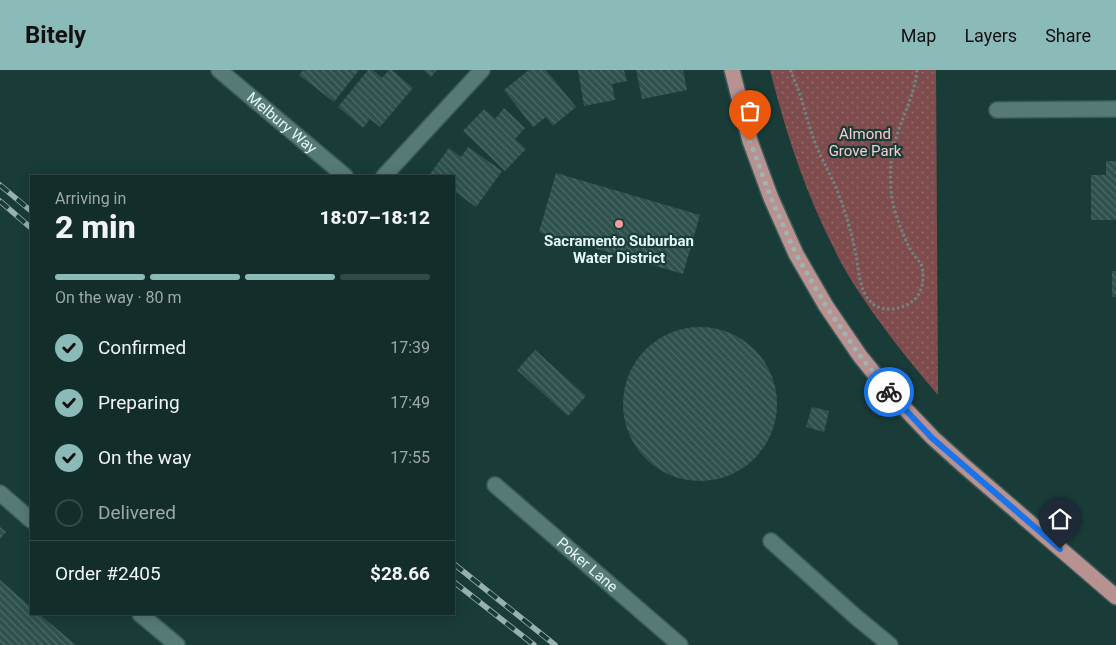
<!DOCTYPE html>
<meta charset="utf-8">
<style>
:root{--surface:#132d2b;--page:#203937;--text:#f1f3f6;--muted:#9da8a9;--line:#324947;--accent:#8bbbb9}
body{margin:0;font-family:Roboto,sans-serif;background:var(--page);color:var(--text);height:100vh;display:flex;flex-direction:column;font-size:19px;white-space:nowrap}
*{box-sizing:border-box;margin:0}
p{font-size:16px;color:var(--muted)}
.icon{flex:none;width:28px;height:28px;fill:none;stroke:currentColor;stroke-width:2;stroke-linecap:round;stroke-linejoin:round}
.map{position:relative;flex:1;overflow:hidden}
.details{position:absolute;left:30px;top:105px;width:425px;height:440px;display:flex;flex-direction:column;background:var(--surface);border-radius:0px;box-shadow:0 2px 12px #0003,0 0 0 1px var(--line)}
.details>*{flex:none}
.pin{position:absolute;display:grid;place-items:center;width:42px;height:42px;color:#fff;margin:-51px -21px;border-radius:50% 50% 50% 0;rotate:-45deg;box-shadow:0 0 5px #0007}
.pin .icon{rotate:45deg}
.courier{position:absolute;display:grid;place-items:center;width:50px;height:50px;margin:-25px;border:4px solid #1a73e8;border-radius:50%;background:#fff;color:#222;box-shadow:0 1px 6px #0007}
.headline em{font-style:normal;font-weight:800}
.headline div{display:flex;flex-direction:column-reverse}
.headline{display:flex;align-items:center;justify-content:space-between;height:85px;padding:0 25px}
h1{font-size:32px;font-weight:800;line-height:38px}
.bar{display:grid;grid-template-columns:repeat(4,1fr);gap:8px 5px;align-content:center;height:60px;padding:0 25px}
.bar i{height:6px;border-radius:4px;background:var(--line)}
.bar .active{background:var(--accent)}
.bar p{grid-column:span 4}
.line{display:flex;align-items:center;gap:12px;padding:0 25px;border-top:1px solid var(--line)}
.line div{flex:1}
ol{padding:0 25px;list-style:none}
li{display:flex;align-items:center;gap:15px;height:55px}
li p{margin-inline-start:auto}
li .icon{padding:5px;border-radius:50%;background:var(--accent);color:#111;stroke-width:4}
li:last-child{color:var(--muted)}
li i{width:28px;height:28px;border:2px solid var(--line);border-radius:50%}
header{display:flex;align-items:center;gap:30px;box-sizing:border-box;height:70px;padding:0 25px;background:var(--accent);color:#111}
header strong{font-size:24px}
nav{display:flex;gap:28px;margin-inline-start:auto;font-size:18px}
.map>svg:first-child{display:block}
.grass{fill:url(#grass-dots)}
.building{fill:url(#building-back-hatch)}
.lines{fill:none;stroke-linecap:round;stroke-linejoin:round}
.minor-casing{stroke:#3b5a58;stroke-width:18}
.major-casing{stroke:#3b5a58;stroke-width:18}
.path{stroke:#6b8785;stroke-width:3;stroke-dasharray:2.5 2.5;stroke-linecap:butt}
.minor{stroke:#567a76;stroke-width:15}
.major{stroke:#b79290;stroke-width:15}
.rail-casing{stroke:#98b1af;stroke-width:5.5}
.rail{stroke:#193c39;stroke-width:4;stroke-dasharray:11;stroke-linecap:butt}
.done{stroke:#9db6b3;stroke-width:5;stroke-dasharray:0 9}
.route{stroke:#1a73e8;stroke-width:6}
.poi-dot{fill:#f59b9b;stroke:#193c39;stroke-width:2}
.labels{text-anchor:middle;stroke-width:4.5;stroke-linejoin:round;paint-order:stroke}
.street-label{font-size:15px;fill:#e4f7f5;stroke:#193c39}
.park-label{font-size:15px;fill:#facbca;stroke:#193c39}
.poi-label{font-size:15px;font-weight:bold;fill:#e4f7f5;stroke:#193c39}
</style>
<header>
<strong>Bitely</strong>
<nav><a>Map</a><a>Layers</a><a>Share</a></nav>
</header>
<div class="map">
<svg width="1116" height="575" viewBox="0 0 1116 575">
<defs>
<pattern id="grass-dots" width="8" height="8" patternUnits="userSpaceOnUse" patternTransform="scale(1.25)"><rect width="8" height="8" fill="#7f4c4d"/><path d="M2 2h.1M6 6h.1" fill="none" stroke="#916767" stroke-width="1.8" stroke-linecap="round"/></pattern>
<pattern id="building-back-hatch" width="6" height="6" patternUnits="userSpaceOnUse" patternTransform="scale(1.25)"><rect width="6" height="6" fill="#2e514e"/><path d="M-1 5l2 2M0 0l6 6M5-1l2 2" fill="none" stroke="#4c6b68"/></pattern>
</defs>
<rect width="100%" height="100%" fill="#193c39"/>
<path class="grass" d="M770,0h166l2,325c-31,-36 -60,-73 -85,-112 -11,-17 -20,-36 -29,-55 -24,-51 -40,-103 -54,-158z"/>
<g class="building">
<polygon points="303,0 359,0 334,32 299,5"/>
<polygon points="368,0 373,0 382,8 389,0 392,0 413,18 380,57 370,49 363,58 338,37"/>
<polygon points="423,0 437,0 431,7"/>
<polygon points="529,0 546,0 576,37 553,56 546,47 533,57 504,20"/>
<polygon points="578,0 624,0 627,11 612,14 615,30 584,36"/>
<polygon points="636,0 683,0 687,20 642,29"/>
<polygon points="504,38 525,58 515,69 526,79 505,101 463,61 484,39 495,49"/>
<polygon points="468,77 502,101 476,137 454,121 454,106 433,106 430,104 449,78 461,87"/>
<polygon points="1106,91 1116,91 1116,150 1091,150 1091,105 1106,105"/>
<polygon points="556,103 700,145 683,204 539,162"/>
<rect x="1112" y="201" width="4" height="26"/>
<circle cx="700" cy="334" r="77"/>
<polygon points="535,280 586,326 568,346 517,300"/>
<polygon points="812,337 829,341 824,362 806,357"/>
<polygon points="0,457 6,462 0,469"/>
<polygon points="0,510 31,537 31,544 39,544 76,575 0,575"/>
</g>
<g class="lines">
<g class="minor-casing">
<g id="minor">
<path id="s1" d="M219,0l126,106"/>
<polyline points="997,40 1116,39"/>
<polyline points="384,106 482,0"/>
<path id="s2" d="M495,415l185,160"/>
<polyline points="0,423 31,450"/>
<polyline points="771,471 856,547 890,575"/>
<polyline points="140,544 177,575"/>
</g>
</g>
<g class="major-casing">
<polyline id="major" points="732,0 750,71 771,128 796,184 826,236 860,286 891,324 933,368 963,395 1116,527"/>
</g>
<path class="path" d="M790,0c12,24 16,50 26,75 5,13 12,25 18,38 10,23 17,47 22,72 3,15 3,38 17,49 11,9 32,5 42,-5 8,-8 10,-24 6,-35 -2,-3 -5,-6 -7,-9 -5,-7 -9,-16 -12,-24 -4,-10 -8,-21 -10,-32 -3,-21 -2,-45 5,-64 7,-22 18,-42 20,-65"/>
<use href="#minor" class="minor"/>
<use href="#major" class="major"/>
<g class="rail-casing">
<g id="rail">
<polyline points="0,115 31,141"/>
<polyline points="0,131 31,158"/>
<polyline points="454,494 555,575"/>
<polyline points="454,512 534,575"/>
</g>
</g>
<use href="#rail" class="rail"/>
</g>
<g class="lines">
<polyline class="done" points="750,71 771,128 796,184 826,236 860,286 889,322"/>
<polyline class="route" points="889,322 932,368 1060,479"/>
</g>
<circle class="poi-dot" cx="619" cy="154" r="5"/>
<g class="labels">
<g class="street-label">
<text dy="5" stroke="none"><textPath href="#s1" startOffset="82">Melbury Way</textPath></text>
<text dy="5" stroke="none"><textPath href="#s2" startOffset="122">Poker Lane</textPath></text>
</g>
<g class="park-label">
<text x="865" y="69">Almond<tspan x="865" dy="17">Grove Park</tspan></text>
</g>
<g class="poi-label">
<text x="619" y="176">Sacramento Suburban<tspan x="619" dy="17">Water District</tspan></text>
</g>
</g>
</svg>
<div class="pin" style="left:750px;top:71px;background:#ea580c"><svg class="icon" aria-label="bag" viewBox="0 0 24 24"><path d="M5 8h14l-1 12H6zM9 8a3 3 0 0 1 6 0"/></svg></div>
<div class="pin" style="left:1060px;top:479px;background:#1f2937"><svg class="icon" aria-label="home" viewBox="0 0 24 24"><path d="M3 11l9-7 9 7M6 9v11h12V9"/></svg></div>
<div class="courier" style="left:889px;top:322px"><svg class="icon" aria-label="bike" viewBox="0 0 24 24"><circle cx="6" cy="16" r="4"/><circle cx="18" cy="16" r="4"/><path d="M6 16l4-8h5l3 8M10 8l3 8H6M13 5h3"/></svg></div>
<section class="details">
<div class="headline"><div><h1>2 min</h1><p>Arriving in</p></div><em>18:07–18:12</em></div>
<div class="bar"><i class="active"></i><i class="active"></i><i class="active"></i><i></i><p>On the way · 80 m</p></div>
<ol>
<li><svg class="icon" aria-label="check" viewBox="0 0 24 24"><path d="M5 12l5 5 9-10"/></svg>Confirmed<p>17:39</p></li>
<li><svg class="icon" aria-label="check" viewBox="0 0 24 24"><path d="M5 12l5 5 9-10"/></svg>Preparing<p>17:49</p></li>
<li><svg class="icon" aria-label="check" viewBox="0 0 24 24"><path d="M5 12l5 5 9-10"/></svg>On the way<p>17:55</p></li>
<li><i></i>Delivered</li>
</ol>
<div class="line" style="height:65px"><div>Order #2405</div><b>$28.66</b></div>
</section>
</div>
